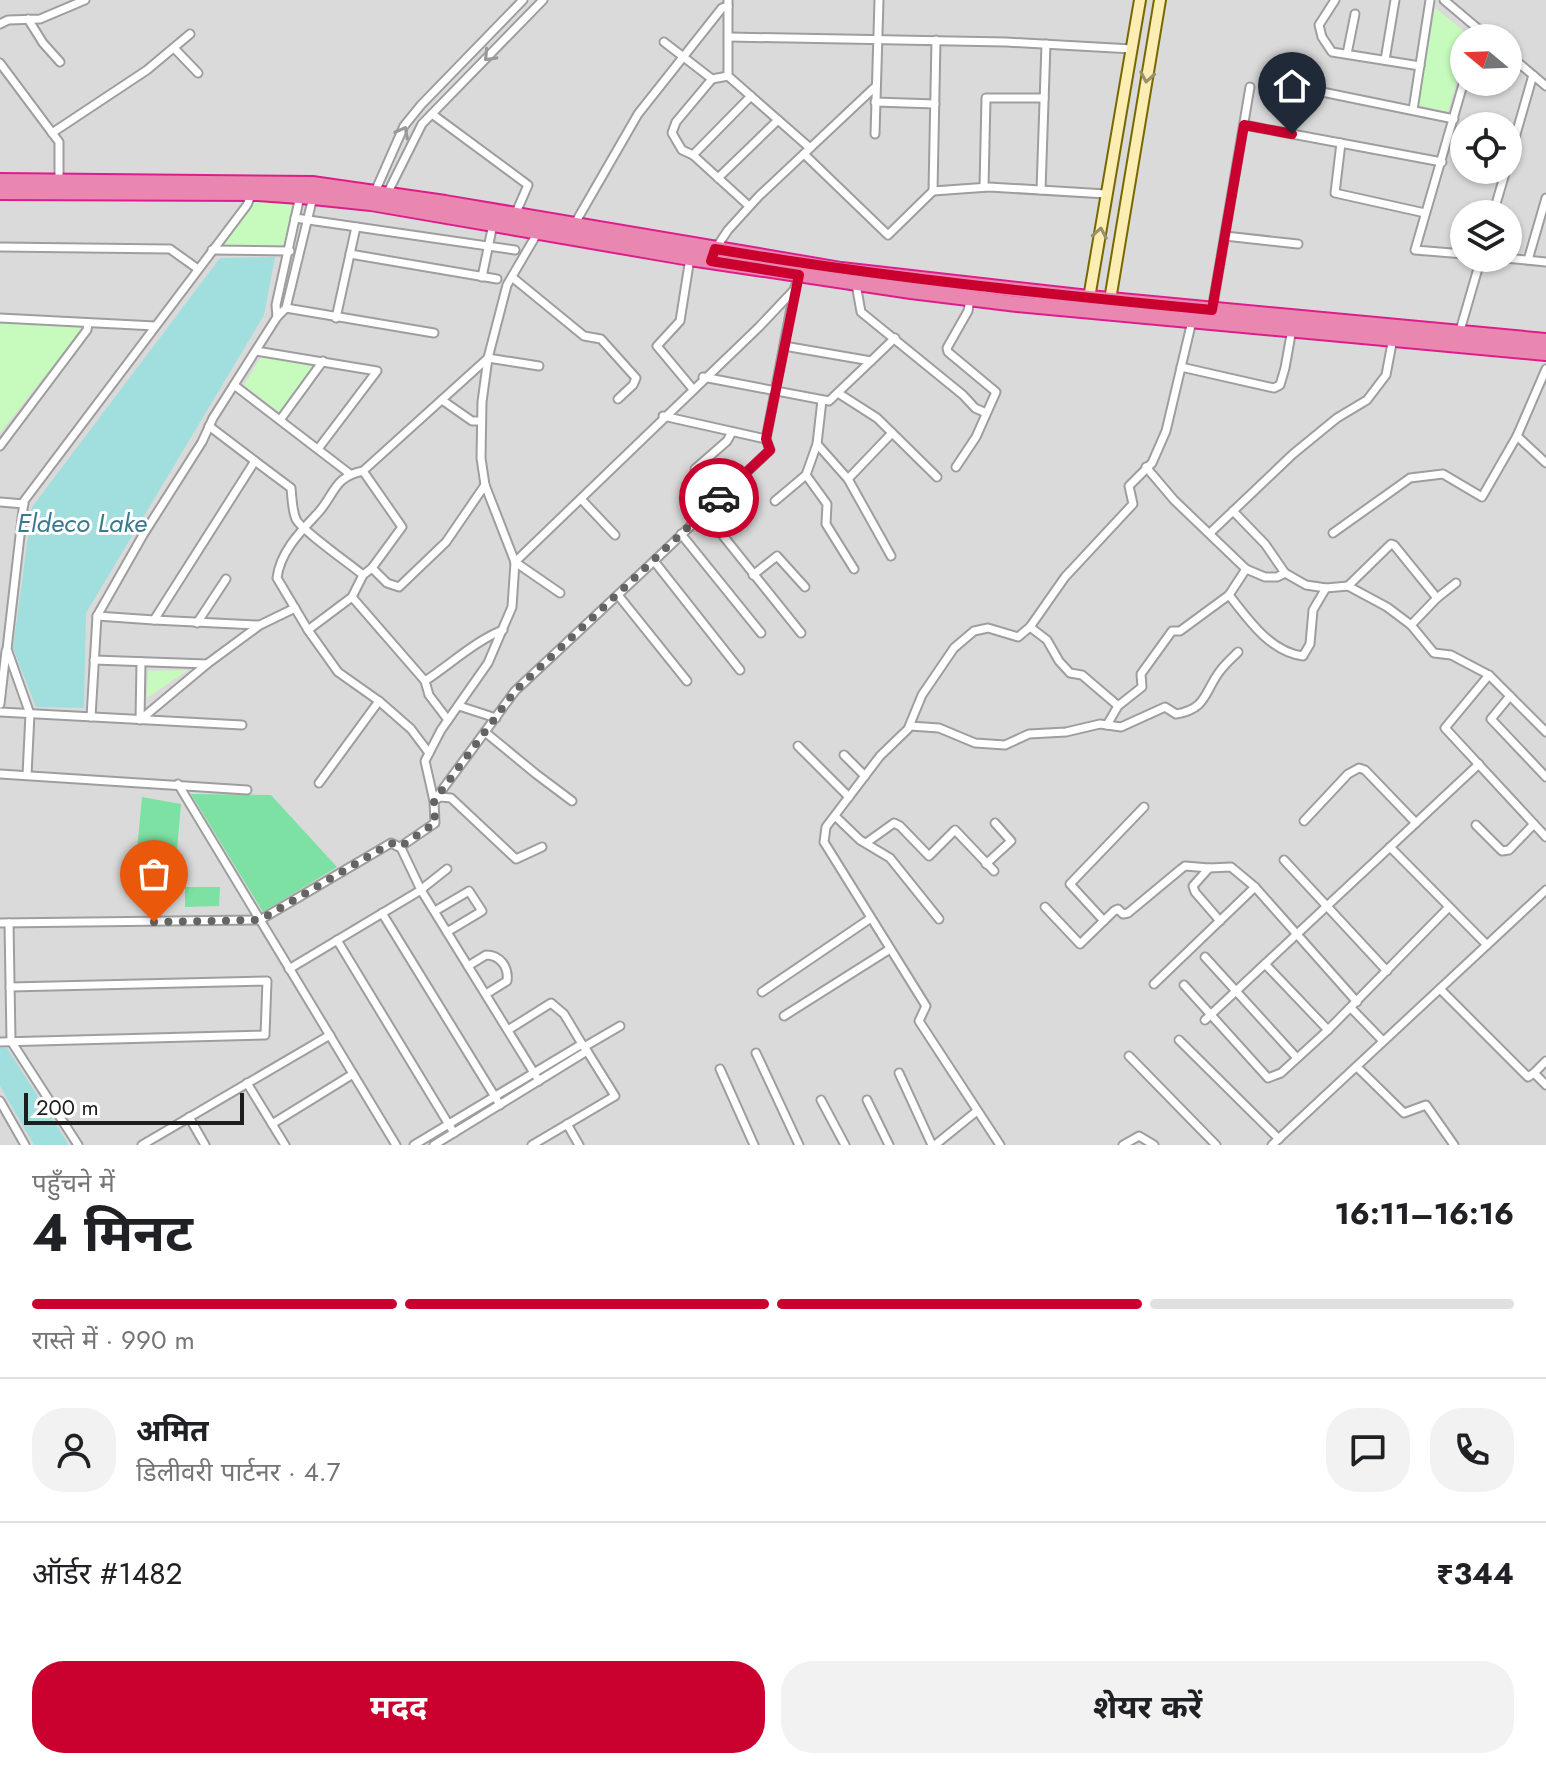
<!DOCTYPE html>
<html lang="hi">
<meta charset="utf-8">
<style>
:root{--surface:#fff;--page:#f2f2f2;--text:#202124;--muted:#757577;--line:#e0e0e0;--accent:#ca002f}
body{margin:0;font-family:Jost,"Noto Sans Devanagari",sans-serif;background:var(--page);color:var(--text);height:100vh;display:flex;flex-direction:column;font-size:30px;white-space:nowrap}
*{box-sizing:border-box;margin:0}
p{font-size:26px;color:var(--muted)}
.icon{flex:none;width:44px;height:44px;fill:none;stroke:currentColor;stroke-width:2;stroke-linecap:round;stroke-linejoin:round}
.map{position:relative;height:1145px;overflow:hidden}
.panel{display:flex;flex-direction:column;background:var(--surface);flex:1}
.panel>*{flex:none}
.needle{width:52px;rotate:289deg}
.buttons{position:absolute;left:1450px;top:24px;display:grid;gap:16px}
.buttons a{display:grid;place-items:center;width:72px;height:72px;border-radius:50%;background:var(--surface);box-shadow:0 2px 6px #0004;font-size:40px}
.scale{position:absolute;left:24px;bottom:20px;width:220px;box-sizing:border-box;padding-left:8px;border:4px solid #1d1d1d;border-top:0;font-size:22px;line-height:28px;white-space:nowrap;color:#1d1d1d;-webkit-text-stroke:6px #fff;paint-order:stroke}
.pin{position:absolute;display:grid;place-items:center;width:68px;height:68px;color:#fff;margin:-82px -34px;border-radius:50% 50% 50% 0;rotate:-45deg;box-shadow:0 0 8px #0007}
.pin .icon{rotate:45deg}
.courier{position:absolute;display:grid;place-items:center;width:80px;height:80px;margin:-40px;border:6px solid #ca002f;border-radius:50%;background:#fff;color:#222;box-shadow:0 2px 10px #0007}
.summary em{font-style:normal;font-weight:700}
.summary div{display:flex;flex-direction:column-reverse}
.summary{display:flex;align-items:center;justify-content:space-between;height:136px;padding:0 32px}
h1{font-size:52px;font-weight:700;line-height:60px}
.bar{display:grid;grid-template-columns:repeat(4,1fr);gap:12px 8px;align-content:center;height:96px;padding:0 32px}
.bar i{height:10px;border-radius:6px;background:var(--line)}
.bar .current{background:var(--accent)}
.bar p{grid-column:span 4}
.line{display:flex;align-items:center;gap:20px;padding:0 32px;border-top:2px solid var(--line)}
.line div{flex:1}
.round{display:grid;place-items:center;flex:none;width:84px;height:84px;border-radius:32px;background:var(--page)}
.action{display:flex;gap:16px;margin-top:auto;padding:16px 32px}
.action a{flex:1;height:92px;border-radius:32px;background:var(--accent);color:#fff;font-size:32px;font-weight:700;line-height:92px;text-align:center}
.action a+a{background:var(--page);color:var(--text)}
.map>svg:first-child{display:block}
.residential{fill:#dbdada;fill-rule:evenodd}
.park{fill:#c6fbbd}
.pitch{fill:#7de1a3}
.water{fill:#a1dede}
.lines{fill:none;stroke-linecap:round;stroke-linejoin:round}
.street-casing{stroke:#9e9e9e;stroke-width:11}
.secondary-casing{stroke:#776801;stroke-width:14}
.highway-casing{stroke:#de1d8c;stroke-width:18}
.street{stroke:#fff;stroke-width:7}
.secondary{stroke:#fceeb3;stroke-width:10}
.highway{stroke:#e987b0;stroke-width:14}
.oneway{stroke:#999}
.oneway2{stroke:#989070}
.done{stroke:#666462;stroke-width:8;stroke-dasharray:0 14.4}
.route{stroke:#ca002f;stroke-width:10}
.labels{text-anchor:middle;stroke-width:6;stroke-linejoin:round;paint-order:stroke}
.water-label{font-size:26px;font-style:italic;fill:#3b7990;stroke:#fff}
</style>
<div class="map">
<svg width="1546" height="1145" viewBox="0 0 1546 1145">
<rect width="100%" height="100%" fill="#efe8e2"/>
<path class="residential" d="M0,0h1546v1145h-1546zM1464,38h44v44h-44zM1464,126h44v44h-44zM1464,214h44v44h-44z"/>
<g class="park">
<polygon points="1435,8 1469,35 1469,38 1464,38 1464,55 1448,112 1418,105"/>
<polygon points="254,197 296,198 285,247 219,247"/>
<polygon points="0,322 84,326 0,433"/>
<polygon points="261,357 314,365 279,412 244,385"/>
<polygon points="188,670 147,698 148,671"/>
</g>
<g class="pitch">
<polygon points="191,794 271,795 337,867 263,912"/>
<polygon points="142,797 181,804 175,872 135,871"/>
<polygon points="185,887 220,887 219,906 185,907"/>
</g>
<g class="water">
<polygon points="275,257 264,315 86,613 84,708 36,707 13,648 32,507 220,258"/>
<polygon points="0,1048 7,1048 69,1145 34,1145 0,1086"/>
</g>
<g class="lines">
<g class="street-casing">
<g id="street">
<polyline points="728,0 728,76 810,148"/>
<polyline points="1335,0 1319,25 1322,37 1332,52 1420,66"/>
<polyline points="1444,0 1489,38"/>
<polyline points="28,19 43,43 60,62"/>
<polyline points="0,24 8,20 40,19 85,0"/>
<polyline points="729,37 1006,42 1132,49"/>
<polyline points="664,42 712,79 728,76"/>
<polyline points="174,48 198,73"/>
<polyline points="1347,54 1355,14"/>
<polyline points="1508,54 1546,86"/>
<polyline points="1385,60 1395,0"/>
<polyline points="0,63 59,142 59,182"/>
<polyline points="712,79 676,122 672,133 682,150 693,155 749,206"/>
<polyline points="1464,81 1415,250 1464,254"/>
<polyline points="1288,85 1454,119"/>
<polyline points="875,102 935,104"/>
<polyline points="1413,110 1430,0"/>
<polyline points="432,114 528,185 515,215"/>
<polyline points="1244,125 1442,162"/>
<polyline points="52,133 147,70 190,34"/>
<polyline points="875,134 879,0"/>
<polyline points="1341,143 1335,193 1425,213"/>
<polyline points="804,154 888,235 933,191 936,40"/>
<polyline points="693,155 751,96"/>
<polyline points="1508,162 1533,75"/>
<polyline points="718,178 778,120"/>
<polyline points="984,187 986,98 1044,98"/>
<polyline points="1041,190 1046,44"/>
<polyline points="933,191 989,187 1106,194"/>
<polyline points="374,194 404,126 421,105 523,0"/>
<polyline points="386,196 422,124 543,0"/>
<polyline points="1493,214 1506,170"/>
<polyline points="295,218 515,250"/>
<polyline points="574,225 638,114 722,8 728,6"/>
<polyline points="1225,236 1298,244"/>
<polyline points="0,247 170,249 198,269"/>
<polyline points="716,248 728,230 759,196 875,87"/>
<polyline points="212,250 290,251"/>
<polyline points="350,254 497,279"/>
<polyline points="690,258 680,321 657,346 692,388"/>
<polyline points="1505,258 1546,262"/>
<polyline points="1528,260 1546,198"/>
<polyline points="482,277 493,224"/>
<polyline points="512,277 584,336 601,339 636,378 633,385 618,399"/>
<polyline points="856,284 861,312 963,395 975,408 986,413"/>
<polyline points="286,308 434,333"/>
<polyline points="1212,310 1250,87"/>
<polyline points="277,317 276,305 300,196"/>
<polyline points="0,318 155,326"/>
<polyline points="336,318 356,227"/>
<polyline points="1459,334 1481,258"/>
<polyline points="256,351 377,371 318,449"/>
<polyline points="871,361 895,338"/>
<polyline points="1181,367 1274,388 1280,385 1285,368 1292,329"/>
<polyline points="703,377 829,401 871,361 784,346"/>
<polyline points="234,385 350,474"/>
<polyline points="838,393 877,418 937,477"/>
<polyline points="442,400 472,421 481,421"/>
<polyline points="663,416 766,439 794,292"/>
<polyline points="280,420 323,361"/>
<polyline points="209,426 255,461"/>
<polyline points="1517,436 1546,463"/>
<polyline points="817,444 848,479 891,556"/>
<polyline points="0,446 87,330 88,323"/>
<polyline points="956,467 976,437 996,392 948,352 947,348 968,311 970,299"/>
<polyline points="1146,467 1174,500 1246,569 1265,577 1277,577 1285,573"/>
<polyline points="695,469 727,441 732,432"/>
<path d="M363,471c-30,6 -28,24 -46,43 -16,17 -37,38 -40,64l31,52 30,42 41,29 32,28 18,24"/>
<polyline points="806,475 827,504 826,524 854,569"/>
<polyline points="848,479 892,433"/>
<polyline points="581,499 615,535"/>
<polyline points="775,501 806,475 817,444 822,400"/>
<polyline points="0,502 24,504"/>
<polyline points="1233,511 1265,544 1285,573 1306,585 1326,588 1348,586 1387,607 1411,625 1434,653 1451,655 1489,675"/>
<polyline points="704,512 801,633"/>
<polyline points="1210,533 1293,454 1337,418 1367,400 1386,375 1393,338"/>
<polyline points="1333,533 1410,478 1443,474 1482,497 1517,436 1546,369"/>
<polyline points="681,534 761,633"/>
<polyline points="515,562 759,327 794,290 799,275"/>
<polyline points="515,562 560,593"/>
<polyline points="372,568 387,583 399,587 446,542 485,485"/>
<polyline points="753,575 777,556 805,587"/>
<polyline points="1348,586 1391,544 1394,545 1437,598"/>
<polyline points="618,595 687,681"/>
<path d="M1229,595c19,24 41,57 74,61l7,-12 3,-34 13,-22"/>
<polyline points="352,597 425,681 429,695 448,720"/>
<path d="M97,616l57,4 101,-159 36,27c1,9 1,22 5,31 3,9 55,46 67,56"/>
<polyline points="154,620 258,625"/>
<polyline points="197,623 226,579"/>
<polyline points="1411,625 1437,598 1456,583"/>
<polyline points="1030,627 1047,640 1059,661 1070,673 1082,675 1116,704"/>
<polyline points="308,630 352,597 363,575 372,568 402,527 363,471 488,358 539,366"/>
<polyline points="94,660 207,664 260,625 295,608"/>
<polyline points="141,662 140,720 207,664"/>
<polyline points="740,670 654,561 770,450 766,439"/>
<path d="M425,681c23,-15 53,-42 78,-51"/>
<polyline points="1510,696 1491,719 1546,777"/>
<polyline points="0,704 6,651"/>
<polyline points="459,706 496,718"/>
<polyline points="0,712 242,725"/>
<polyline points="91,717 97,616 143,535 202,442 213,418 277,317 286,308 313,197"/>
<polyline points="1107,725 1118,706 1142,687 1141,674 1172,631 1180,631 1229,595 1246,569"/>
<path d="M910,726l29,2 36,15 30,2 24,-11 37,-2 34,-8 21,3 44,-20 11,7c31,-5 28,-22 44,-43 5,-7 12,-13 18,-19"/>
<polyline points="485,732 536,774 572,801"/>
<polyline points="1546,732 1489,675 1445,728 1546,837"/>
<polyline points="798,746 849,797"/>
<polyline points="844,755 865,776"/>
<polyline points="0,774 247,790"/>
<polyline points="27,775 30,714 7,649 24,501 247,205 252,193"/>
<polyline points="319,783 379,701"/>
<polyline points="178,784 396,1145"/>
<polyline points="435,800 440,797 451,798 516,859 542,847"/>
<polyline points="434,801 515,691 654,561"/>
<polyline points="835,816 860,840 890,858 939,919"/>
<polyline points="1304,821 1348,774 1359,768 1365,770 1416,823"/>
<polyline points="1476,825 1502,851 1509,850 1534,824"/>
<polyline points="866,843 894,823 900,826 929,856 955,830 994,871"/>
<polyline points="400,847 435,823 434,801 425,761 441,730 488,663 512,607 515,562 485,485 481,458 482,402 488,358 507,285 538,232"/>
<polyline points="1390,847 1487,945"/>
<polyline points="1284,860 1387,971"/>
<polyline points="986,864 1011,841 995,823"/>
<polyline points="423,888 447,869"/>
<polyline points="1045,907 1080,944 1114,911 1118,909 1123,914 1128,913 1181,869 1185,866 1209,868"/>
<polyline points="435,911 469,891 482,911 447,932"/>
<polyline points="382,913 500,1105"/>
<polyline points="1104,921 1070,884 1144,807"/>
<polyline points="1220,921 1195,892 1193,886 1209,868 1231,867 1255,887 1357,1002"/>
<polyline points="0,923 260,920 391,843 401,848 421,890"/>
<polyline points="9,923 11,1041 78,1145"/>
<polyline points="337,940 454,1133"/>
<polyline points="1205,957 1297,1058"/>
<polyline points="1265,964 1328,1030"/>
<path d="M468,966l18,-11c14,0 23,12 21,26l-21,13"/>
<polyline points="289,969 421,890 539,1081"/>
<polyline points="1154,984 1255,887"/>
<polyline points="1184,985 1268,1078 1281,1073 1328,1030 1449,907"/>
<polyline points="1440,989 1528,1077 1534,1073"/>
<polyline points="762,992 871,918"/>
<polyline points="1351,1008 1383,1041"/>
<polyline points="784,1016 890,949"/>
<polyline points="1205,1020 1479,764"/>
<polyline points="508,1030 551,1003 564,1014 582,1044"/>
<polyline points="1179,1040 1279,1139"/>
<polyline points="0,1042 265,1035 267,981 10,987"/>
<polyline points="584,1047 620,1026"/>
<polyline points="756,1053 799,1145"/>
<polyline points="1129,1056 1216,1145"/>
<polyline points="1546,1061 1534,1073 1546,1085"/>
<polyline points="1357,1067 1404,1113 1426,1105 1454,1145"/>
<polyline points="720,1069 754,1145"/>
<polyline points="899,1073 932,1145"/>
<polyline points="247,1083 285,1145"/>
<polyline points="821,1100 845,1145"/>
<polyline points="867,1100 889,1145"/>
<polyline points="0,1101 25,1145"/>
<polyline points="189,1117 205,1145"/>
<polyline points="272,1124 353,1074"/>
<polyline points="567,1124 579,1145"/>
<polyline points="142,1145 330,1035"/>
<polyline points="414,1145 582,1044 587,1051"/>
<polyline points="434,1145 587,1051 615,1096 532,1145"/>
<polyline points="935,1145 977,1111"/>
<polyline points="1000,1145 919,1021 926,1006 824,842 826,827 880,756 908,729 922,695 954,648 974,631 988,628 1018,637 1030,627 1065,577 1133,504 1129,486 1152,463 1166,431 1192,321"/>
<polyline points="1123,1145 1139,1136 1154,1145"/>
<polyline points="1272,1145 1546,890"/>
</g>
</g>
<g class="secondary-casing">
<g id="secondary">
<polyline points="1088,304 1140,0"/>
<polyline points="1109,306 1160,0"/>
</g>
</g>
<g class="highway-casing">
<g id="highway">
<polyline points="0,181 312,184 445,203 841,270 1089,298 1546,341"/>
<polyline points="0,192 258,193 313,197 371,203 690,258 911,291 1017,304 1546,353"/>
</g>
</g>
<use href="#street" class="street"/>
<use href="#secondary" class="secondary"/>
<use href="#highway" class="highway"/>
</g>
<defs><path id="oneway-chevron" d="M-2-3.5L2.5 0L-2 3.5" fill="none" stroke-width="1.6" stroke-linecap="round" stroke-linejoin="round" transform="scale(2)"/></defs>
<g class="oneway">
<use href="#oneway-chevron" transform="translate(489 56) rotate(134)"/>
<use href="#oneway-chevron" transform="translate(403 132) rotate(-62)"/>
</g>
<g class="oneway2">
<use href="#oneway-chevron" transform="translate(1147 77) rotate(100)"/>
<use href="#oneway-chevron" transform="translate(1100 233) rotate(-80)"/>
</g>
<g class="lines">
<polyline class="done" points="154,922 260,920 391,843 400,847 435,823 434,801 515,691 719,498"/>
<path class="route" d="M719,498l51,-48 -4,-11 33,-164 -88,-14 4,-12c165,28 331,45 497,61l32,-185 48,9"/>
</g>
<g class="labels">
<g class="water-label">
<text x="82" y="532">Eldeco Lake</text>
</g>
</g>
</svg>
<div class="buttons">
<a><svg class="needle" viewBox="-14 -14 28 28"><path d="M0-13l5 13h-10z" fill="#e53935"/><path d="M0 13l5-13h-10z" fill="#757577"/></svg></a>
<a><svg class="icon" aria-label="locate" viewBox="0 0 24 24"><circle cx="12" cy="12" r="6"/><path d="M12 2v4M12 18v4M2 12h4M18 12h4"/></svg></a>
<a><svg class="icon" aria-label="layers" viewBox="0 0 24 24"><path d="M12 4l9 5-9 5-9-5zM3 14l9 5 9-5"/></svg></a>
</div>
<div class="scale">200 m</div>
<div class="pin" style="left:154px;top:922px;background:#ea580c"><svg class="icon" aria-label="bag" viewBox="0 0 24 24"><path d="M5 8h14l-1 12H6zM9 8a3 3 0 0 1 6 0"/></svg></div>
<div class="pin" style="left:1292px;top:134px;background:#1f2937"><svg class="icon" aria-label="home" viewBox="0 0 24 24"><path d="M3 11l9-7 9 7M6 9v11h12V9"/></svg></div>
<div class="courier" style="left:719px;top:498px"><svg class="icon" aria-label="car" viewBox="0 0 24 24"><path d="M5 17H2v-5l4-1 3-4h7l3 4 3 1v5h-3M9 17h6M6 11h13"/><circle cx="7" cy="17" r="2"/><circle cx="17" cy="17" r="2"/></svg></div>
</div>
<section class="panel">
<div class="summary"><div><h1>4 मिनट</h1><p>पहुँचने में</p></div><em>16:11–16:16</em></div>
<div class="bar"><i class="current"></i><i class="current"></i><i class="current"></i><i></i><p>रास्ते में · 990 m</p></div>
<div class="line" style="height:144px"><a class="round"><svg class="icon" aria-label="person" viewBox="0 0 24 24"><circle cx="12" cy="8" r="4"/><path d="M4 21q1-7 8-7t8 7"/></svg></a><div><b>अमित</b><p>डिलीवरी पार्टनर · 4.7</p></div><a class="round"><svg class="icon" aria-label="chat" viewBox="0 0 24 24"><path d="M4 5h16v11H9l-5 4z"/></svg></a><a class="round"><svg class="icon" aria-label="phone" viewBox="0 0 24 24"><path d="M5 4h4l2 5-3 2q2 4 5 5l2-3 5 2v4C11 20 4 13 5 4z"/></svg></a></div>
<div class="line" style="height:104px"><div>ऑर्डर #1482</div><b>₹344</b></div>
<div class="action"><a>मदद</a><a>शेयर करें</a></div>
</section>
